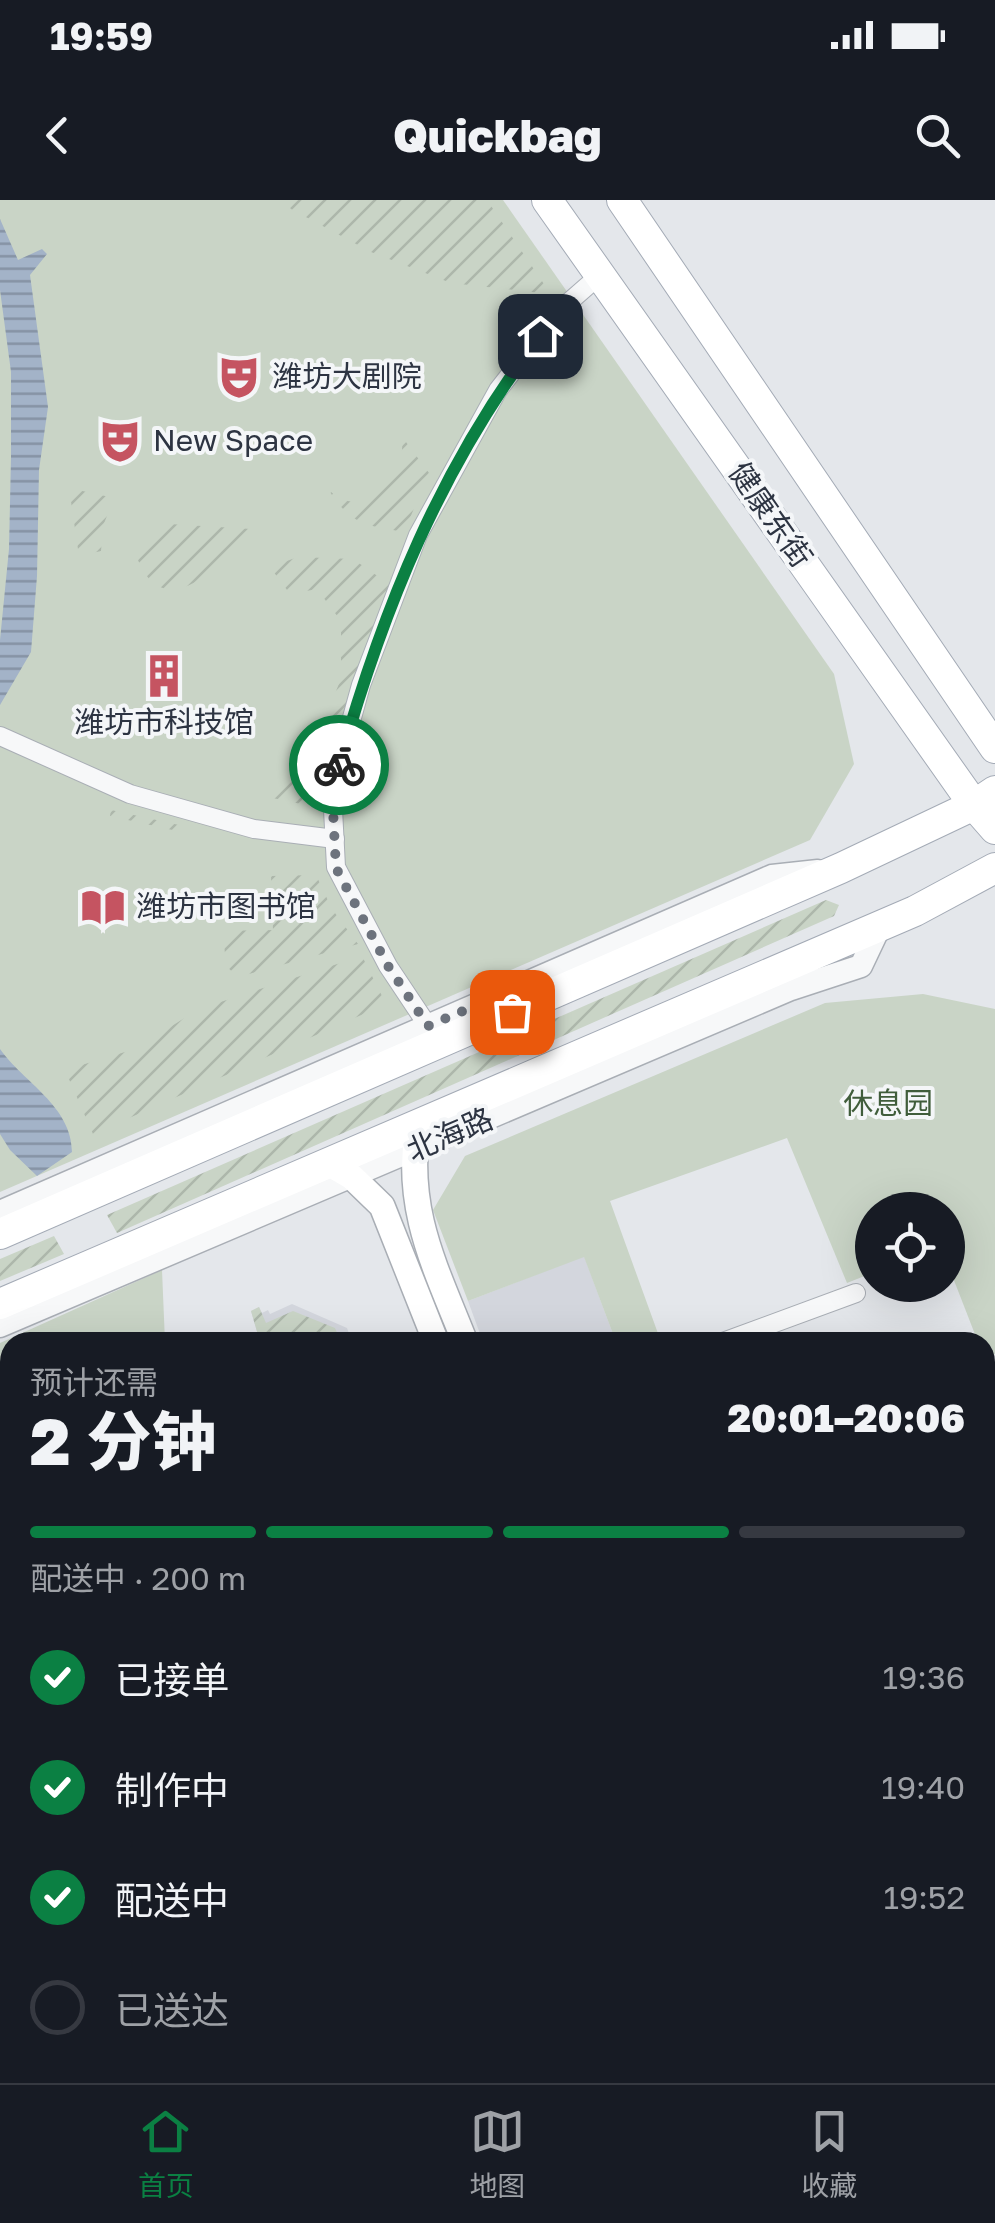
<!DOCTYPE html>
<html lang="zh">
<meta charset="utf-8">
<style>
:root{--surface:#171b24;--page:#242831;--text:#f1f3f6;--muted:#9ea1a6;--line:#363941;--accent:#0b8043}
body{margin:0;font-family:"Golos Text","Noto Sans SC",sans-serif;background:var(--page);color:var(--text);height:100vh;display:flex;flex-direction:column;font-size:38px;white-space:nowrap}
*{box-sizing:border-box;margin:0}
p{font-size:32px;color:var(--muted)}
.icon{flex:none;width:55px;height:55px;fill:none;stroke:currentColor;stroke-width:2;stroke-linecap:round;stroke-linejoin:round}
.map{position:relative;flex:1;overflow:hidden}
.drawer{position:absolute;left:0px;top:1132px;width:995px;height:752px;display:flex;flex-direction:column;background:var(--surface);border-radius:30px 30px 0 0;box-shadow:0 10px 40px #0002}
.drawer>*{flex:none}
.fabs{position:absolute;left:855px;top:992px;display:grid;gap:20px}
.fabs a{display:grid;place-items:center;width:110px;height:110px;border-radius:50%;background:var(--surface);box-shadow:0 10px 40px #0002;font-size:50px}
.pin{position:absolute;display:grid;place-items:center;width:85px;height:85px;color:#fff;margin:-42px;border-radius:20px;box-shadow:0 5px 15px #0006}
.courier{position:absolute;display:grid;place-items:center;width:100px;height:100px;margin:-50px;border:8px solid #0b8043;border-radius:50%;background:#fff;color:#222;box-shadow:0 2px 12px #0007}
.head em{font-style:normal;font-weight:800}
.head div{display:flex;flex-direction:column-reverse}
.head{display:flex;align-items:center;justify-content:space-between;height:170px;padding:0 30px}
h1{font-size:65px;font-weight:800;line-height:75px}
.bar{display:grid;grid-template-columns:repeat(4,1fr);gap:15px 10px;align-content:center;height:120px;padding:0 30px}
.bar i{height:12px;border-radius:8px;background:var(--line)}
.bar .active{background:var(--accent)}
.bar p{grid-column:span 4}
ol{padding:0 30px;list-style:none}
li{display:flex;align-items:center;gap:30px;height:110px}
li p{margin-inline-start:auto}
li .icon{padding:10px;border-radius:50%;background:var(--accent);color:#fff;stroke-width:4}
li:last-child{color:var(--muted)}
li i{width:55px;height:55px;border:5px solid var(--line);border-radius:50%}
.status{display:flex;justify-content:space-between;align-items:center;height:70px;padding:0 50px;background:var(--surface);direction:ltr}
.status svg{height:28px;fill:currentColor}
header{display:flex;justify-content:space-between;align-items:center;height:130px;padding:0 30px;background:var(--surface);font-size:45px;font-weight:800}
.menu{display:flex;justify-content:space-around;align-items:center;height:140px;border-top:2px solid var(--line);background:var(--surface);font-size:28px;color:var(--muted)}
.menu a{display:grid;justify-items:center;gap:5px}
.menu .active{color:var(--accent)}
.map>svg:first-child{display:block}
.built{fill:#d3d6dd}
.park{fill:#c9d4c6}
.garden{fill:url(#garden-furrows)}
.water{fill:url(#water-rules)}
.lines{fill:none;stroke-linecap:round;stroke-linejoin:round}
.minor-casing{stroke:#a9aeb5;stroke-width:20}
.tertiary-casing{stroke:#a9aeb5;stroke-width:25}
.secondary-casing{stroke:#a9aeb5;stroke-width:28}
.primary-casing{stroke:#a4abb6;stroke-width:32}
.minor{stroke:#f7f8f9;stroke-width:18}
.tertiary{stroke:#f7f8f9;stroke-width:22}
.secondary{stroke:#fff;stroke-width:25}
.primary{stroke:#fff;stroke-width:30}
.done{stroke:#6d737d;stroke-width:10;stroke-dasharray:0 18}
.route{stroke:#0b8043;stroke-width:12}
.labels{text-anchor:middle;stroke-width:8;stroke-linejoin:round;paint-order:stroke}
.poi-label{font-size:30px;fill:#2d3442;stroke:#f4f6f8;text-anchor:start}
.street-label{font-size:30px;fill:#2d3442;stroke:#f4f6f8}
.park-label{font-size:30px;fill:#405d3b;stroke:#f4f6f8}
</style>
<div class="status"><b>19:59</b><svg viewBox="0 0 49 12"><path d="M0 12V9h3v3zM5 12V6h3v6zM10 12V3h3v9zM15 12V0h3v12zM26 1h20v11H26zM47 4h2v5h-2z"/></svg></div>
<header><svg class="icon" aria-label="back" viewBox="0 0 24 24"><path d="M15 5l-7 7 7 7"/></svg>Quickbag<svg class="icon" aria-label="search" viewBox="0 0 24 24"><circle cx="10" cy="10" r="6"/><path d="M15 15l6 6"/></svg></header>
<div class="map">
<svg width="995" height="1883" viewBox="0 0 995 1883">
<defs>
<pattern id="garden-furrows" width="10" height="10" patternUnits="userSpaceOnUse" patternTransform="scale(2.5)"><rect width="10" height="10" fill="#c9d4c6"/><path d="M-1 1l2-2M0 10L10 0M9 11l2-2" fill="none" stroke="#adb7ab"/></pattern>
<pattern id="water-rules" width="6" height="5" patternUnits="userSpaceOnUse" patternTransform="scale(2.5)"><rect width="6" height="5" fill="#a3b3c8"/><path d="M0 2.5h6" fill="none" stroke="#8592a4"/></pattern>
</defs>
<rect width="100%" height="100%" fill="#e4e7eb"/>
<g class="built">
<polygon points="584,1056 616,1142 483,1142 468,1101"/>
<polygon points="292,1104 347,1128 352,1142 260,1142 251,1111 259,1107 262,1113 268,1110 270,1114"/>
<polygon points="985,1435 995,1461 995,1610 985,1614"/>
</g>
<g class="park">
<polygon points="0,0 503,0 834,474 854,564 810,640 0,992"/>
<polygon points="923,794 995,809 995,1154 985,1158 985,1142 978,1142 948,1065 948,1010 872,1010 872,1073 847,1083 787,938 610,1001 660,1139 652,1142 616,1142 584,1057 468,1101 433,1010 465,956 825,803"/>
<polygon points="162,1070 165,1142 10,1142 10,1875 90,1875 93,1883 0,1883 0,1143"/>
</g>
<g class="garden">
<polygon points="283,0 487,0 546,87 541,93 451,83 371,52 291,9"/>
<path d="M403,238l26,35 -25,59c-40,-7 -54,-8 -76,-43 24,26 54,8 69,-20 5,-8 5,-22 6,-31z"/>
<polygon points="69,288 114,298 103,326 101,351 79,356"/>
<path d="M169,324l82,5c-26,32 -85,99 -113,31l12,-29z"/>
<polygon points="298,357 353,359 389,384 340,532 320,608 263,596 319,532 341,479 341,421 317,389 290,394 270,367"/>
<polygon points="111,610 179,625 177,631 110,616"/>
<polygon points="316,675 332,709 358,744 238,777 226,766 223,731 273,730 271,676"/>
<polygon points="826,700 839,705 834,716 117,1033 107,1015"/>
<polygon points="362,756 386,804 93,934 65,870 135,849 199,809"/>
<polygon points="54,1036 64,1054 0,1081 0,1059"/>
<polygon points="259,1107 266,1123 293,1111 335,1128 341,1142 260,1142 251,1111"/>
<polygon points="222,1875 241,1875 244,1881 259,1875 332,1875 311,1883 225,1883"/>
</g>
<g class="water">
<polygon points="0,19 18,60 42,49 47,54 30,75 48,207 39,270 37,376 31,452 0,505 0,440 9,349 11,257 11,172 0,90"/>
<path d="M0,849c23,33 72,57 72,103l-35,24 -27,-26 -10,-16z"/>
</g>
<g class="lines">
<g class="minor-casing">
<g id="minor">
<polyline points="0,536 130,594 254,629 335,639"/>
<polyline points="428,826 388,766 336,667 332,590 361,485 418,335 498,190 561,109 601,74"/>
<polyline points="723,1142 856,1093"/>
</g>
</g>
<g class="tertiary-casing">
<g id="tertiary">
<polyline points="0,1012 772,676 818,671"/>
<polyline points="0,1126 791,789 861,766 880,726"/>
<polyline points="985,1651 995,1647"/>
<polyline points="381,1883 402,1875"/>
</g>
</g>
<g class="secondary-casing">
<g id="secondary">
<path d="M418,924c-14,85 17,142 47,218"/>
<polyline points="328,963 352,977 382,1006 436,1142"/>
<polyline points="721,1875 724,1883"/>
<polyline points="750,1875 753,1883"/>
</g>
</g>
<g class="primary-casing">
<g id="primary">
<polyline points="547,0 974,605 995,629"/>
<polyline points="622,0 995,548"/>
<polyline points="0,1034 841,668 974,605 995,591"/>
<polyline points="0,1104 915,711 995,668"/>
</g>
</g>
<use href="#minor" class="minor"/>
<use href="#tertiary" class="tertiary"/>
<use href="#secondary" class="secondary"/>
<use href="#primary" class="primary"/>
</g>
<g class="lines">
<polyline class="done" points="339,565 332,590 336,668 388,766 428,826 503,794 512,812"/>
<path class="route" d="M339,565c44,-157 102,-299 201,-429"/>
</g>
<defs>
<g id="theatre-bare" transform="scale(3.45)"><path d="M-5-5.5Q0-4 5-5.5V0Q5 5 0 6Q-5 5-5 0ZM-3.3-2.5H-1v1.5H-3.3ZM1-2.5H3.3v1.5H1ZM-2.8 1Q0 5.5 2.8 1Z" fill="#c55461" stroke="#f4f6f8" stroke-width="2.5" paint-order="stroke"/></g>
<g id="building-bare" transform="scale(3.45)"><path d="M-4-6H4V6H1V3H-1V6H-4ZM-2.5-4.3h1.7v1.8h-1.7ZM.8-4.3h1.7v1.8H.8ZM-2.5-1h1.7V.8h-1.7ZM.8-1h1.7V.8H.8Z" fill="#c55461" stroke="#f4f6f8" stroke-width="2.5" paint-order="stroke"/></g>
<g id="library-bare" transform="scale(3.45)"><path d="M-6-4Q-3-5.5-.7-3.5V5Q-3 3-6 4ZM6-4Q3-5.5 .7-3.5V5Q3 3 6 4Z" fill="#c55461" stroke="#f4f6f8" stroke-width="2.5" paint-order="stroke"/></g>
</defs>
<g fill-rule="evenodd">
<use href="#theatre-bare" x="239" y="177"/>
<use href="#theatre-bare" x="120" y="241"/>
<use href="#building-bare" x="164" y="476"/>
<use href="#library-bare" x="103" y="707"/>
</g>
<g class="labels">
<g class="poi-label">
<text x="272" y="187">潍坊大剧院</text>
<text x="153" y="251">New Space</text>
<text x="164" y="533" text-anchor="middle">潍坊市科技馆</text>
<text x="136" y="717">潍坊市图书馆</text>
</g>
<g class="street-label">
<text transform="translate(770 315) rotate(55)" y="10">健康东街</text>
<text transform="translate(450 935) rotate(-23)" y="10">北海路</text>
</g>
<g class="park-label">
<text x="888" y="914">休息园</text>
</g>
</g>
</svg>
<div class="fabs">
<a><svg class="icon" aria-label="locate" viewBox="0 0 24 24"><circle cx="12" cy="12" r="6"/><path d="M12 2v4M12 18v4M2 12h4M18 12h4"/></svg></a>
</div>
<div class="pin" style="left:512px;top:812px;background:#ea580c"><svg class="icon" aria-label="bag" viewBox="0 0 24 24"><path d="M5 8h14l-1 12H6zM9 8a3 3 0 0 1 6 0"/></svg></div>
<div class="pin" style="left:540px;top:136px;background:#1f2937"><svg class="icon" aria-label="home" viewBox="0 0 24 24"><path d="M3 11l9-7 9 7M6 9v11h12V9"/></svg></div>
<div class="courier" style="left:339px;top:565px"><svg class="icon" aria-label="bike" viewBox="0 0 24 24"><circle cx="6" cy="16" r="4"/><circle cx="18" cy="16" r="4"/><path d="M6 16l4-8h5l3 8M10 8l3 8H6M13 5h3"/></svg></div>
<section class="drawer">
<div class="head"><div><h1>2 分钟</h1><p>预计还需</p></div><em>20:01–20:06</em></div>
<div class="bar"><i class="active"></i><i class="active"></i><i class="active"></i><i></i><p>配送中 · 200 m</p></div>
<ol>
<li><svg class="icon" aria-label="check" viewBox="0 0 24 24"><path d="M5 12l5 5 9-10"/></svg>已接单<p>19:36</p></li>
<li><svg class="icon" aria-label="check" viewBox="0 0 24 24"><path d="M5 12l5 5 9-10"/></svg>制作中<p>19:40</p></li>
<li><svg class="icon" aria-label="check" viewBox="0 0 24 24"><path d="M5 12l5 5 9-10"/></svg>配送中<p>19:52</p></li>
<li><i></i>已送达</li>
</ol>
</section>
</div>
<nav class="menu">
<a class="active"><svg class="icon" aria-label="home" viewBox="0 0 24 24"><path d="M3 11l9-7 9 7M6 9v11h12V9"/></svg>首页</a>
<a><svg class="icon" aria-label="map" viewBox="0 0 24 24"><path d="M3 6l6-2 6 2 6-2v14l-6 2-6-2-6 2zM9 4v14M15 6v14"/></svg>地图</a>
<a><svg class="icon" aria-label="saved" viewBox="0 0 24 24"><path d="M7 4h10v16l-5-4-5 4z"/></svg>收藏</a>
</nav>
